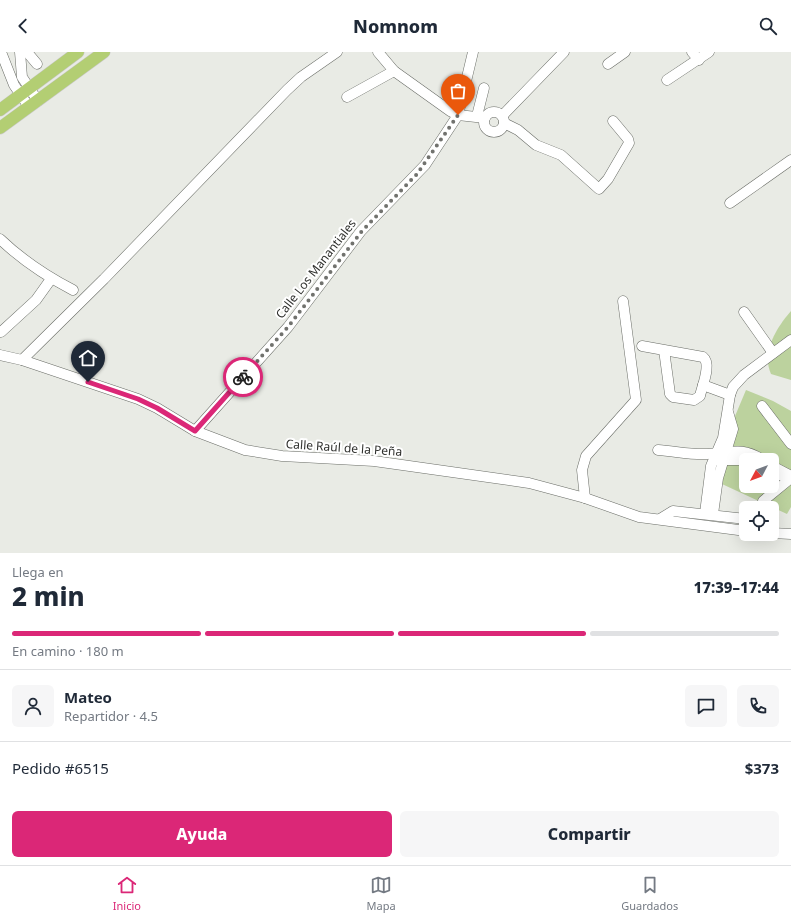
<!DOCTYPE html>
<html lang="es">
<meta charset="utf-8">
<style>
:root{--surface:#fff;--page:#f6f6f7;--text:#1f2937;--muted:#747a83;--line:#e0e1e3;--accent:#db2777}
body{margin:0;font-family:"Noto Sans",sans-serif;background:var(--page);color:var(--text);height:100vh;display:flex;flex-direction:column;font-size:15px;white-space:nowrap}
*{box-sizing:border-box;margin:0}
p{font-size:13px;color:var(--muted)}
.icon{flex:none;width:22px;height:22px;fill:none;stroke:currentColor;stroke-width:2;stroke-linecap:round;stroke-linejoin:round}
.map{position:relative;height:501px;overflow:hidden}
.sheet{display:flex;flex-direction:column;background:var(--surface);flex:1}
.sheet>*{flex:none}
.needle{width:26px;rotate:229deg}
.tools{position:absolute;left:739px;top:401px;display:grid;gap:8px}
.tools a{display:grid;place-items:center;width:40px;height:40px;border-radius:6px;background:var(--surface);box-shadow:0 4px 16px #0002;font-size:20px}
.pin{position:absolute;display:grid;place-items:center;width:34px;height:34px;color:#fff;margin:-41px -17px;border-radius:50% 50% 50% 0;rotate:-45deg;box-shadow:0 0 4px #0007}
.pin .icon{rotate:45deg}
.courier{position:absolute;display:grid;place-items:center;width:40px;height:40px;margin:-20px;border:3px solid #db2777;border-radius:50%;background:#fff;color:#222;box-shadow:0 1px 5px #0007}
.overview em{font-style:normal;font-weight:800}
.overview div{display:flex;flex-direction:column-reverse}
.overview{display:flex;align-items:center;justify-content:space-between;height:68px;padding:0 12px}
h1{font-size:26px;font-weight:800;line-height:30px}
.bar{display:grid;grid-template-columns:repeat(4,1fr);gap:6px 4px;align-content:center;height:48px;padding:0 12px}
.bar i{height:5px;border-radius:3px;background:var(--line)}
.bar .on{background:var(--accent)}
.bar p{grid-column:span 4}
.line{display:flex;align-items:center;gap:10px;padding:0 12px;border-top:1px solid var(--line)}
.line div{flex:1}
.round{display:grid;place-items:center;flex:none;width:42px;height:42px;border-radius:6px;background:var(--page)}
.primary-button{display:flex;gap:8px;margin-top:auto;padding:8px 12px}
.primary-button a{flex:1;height:46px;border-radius:6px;background:var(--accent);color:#fff;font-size:16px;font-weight:800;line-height:46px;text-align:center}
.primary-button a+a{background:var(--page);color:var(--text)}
header{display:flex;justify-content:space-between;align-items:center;height:52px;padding:0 12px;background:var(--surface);font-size:18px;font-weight:800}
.tab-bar{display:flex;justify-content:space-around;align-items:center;height:56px;border-top:1px solid var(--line);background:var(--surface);font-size:11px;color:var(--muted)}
.tab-bar a{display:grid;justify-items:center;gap:2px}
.tab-bar .on{color:var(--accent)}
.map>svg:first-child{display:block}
.green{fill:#bcd29e;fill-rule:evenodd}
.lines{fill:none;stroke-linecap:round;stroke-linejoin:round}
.minor-casing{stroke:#6a6d67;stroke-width:11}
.major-casing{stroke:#c9c9c9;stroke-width:13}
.minor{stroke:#fff;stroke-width:10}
.major{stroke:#b3ce73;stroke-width:12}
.done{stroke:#71726e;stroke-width:4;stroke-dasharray:0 7.2}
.route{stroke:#db2777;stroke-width:5}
.labels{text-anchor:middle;stroke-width:4;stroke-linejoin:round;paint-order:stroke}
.street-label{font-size:12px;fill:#30312e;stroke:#fff}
</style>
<header><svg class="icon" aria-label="back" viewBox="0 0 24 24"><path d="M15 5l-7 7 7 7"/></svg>Nomnom<svg class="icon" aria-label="search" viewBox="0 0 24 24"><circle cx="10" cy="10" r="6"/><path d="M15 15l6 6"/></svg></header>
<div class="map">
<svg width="791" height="501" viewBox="0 0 791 501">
<rect width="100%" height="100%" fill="#e9ebe5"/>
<g class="green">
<path d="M791,259v69l-20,-6c-10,-22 6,-47 20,-63z"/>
<path d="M746,338l27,11 18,10v96l-4,7 -78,-36zM746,408h26v26h-26z"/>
</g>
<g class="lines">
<g class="minor-casing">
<g id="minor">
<polyline points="1,0 14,33 29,55"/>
<polyline points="20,0 22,25 38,49"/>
<polyline points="27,0 37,12"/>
<polyline points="378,0 394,19 450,59 458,63 485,66"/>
<polyline points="692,0 699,8"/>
<polyline points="608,12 625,0"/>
<polyline points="667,28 709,0"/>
<polyline points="347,45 394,19"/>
<circle cx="494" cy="70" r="10"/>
<polyline points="477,64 484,36"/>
<polyline points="502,64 564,0"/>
<polyline points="504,71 518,78 536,93 561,103 599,137 608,127 629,91 628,87 613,69"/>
<polyline points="730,151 791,108"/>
<path d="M0,187c22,21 46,37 73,51"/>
<polyline points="744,260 773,301"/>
<polyline points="1,280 36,248 51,227"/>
<path d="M642,294l61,11c9,7 -1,29 -3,39l-6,4 -21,-3 -3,-3 -6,-44"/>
<polyline points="0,303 22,308 138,347 157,356 195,379 245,398 282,404 374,409 529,431 585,446 639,465 746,479"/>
<polyline points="22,308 104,227 287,38 301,25 337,0"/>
<polyline points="703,333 730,343"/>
<polyline points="762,354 791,392"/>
<polyline points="195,379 288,275 361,179 425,113 458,63 473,0"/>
<path d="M658,398c16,1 33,5 49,4 24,-1 34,-8 56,6"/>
<polyline points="718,408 748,408"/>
<polyline points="772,414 791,424"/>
<polyline points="772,422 791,425"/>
<polyline points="585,446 582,418 586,404 636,348 623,249"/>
<polyline points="763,449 791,426"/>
<polyline points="705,461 711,414 723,386 730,343 733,335 744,323 791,288"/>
<polyline points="713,462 718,426 733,377 728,360"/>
<polyline points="660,467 673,459 746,467"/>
<polyline points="772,481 791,482"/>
</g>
</g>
<g class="major-casing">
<g id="major">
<polyline points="0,58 78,0"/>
<polyline points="0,76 104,0"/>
</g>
</g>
<use href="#minor" class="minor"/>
<use href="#major" class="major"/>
</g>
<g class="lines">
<polyline class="done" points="243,325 288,275 362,179 417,122 458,63"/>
<polyline class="route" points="88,330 138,347 157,356 195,379 243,325"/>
</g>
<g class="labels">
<g class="street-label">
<text transform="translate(316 217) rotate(-52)" y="4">Calle Los Manantiales</text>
<text transform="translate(344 396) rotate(4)" y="4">Calle Raúl de la Peña</text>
</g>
</g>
</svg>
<div class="tools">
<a><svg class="needle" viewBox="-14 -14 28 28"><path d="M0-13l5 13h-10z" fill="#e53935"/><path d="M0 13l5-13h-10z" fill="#747a83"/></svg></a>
<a><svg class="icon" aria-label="locate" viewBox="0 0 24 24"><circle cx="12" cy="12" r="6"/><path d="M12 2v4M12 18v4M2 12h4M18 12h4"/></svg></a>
</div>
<div class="pin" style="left:458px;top:63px;background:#ea580c"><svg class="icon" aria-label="bag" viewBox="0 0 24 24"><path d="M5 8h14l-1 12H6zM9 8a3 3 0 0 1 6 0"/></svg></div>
<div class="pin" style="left:88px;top:330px;background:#1f2937"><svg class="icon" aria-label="home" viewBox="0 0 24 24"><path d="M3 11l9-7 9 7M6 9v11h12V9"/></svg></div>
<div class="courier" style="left:243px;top:325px"><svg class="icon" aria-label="bike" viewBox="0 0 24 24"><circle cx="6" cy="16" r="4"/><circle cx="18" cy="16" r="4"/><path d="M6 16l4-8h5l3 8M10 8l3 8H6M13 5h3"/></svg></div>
</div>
<section class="sheet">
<div class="overview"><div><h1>2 min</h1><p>Llega en</p></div><em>17:39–17:44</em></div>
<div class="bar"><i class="on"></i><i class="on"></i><i class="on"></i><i></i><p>En camino · 180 m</p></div>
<div class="line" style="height:72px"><a class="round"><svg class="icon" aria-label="person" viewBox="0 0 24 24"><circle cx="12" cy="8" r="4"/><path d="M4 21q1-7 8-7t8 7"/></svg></a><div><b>Mateo</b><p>Repartidor · 4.5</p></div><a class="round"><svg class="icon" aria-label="chat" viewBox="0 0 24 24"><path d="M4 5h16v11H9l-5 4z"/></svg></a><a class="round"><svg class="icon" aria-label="phone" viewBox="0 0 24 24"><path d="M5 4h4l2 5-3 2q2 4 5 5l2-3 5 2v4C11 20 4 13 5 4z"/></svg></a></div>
<div class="line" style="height:52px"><div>Pedido #6515</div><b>$373</b></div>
<div class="primary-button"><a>Ayuda</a><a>Compartir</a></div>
</section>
<nav class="tab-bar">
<a class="on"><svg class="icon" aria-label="home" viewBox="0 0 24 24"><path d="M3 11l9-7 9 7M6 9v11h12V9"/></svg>Inicio</a>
<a><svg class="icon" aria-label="map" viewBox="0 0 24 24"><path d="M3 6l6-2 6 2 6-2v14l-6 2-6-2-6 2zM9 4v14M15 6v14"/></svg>Mapa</a>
<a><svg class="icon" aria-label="saved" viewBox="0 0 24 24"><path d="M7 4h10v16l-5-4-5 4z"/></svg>Guardados</a>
</nav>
